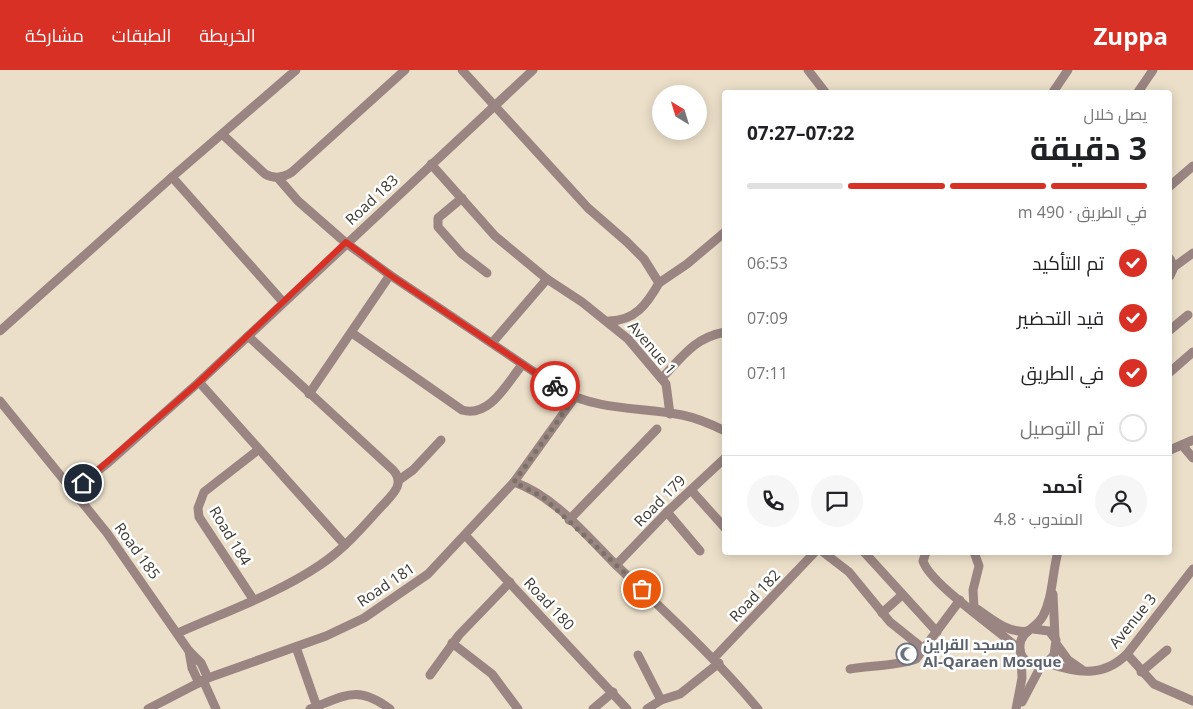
<!DOCTYPE html>
<html lang="ar">
<meta charset="utf-8">
<style>
:root{--surface:#fff;--page:#f6f6f6;--text:#202124;--muted:#757577;--line:#e0e0e0;--accent:#d93025}
body{margin:0;font-family:"Open Sans",Cairo,sans-serif;background:var(--page);color:var(--text);direction:rtl;height:100vh;display:flex;flex-direction:column;font-size:19px;white-space:nowrap}
*{box-sizing:border-box;margin:0}
p{font-size:16px;color:var(--muted)}
.icon{flex:none;width:28px;height:28px;fill:none;stroke:currentColor;stroke-width:2;stroke-linecap:round;stroke-linejoin:round}
.map{position:relative;flex:1;overflow:hidden;direction:ltr}
.sheet{position:absolute;left:722px;top:20px;width:450px;height:465px;display:flex;flex-direction:column;background:var(--surface);border-radius:5px;box-shadow:0 2px 12px #0003;direction:rtl}
.sheet>*{flex:none}
.needle{width:32px;rotate:322deg}
.buttons{position:absolute;left:652px;top:15px;display:grid;gap:10px}
.buttons a{display:grid;place-items:center;width:55px;height:55px;border-radius:50%;background:var(--surface);box-shadow:0 2px 12px #0003;font-size:25px}
.pin{position:absolute;display:grid;place-items:center;width:42px;height:42px;color:#fff;margin:-21px;border:2px solid #fff;border-radius:50%;box-shadow:0 1px 5px #0007}
.courier{position:absolute;display:grid;place-items:center;width:50px;height:50px;margin:-25px;border:4px solid #d93025;border-radius:50%;background:#fff;color:#222;box-shadow:0 1px 6px #0007}
.overview em{font-style:normal;font-weight:700}
.overview div{display:flex;flex-direction:column-reverse}
.overview{display:flex;align-items:center;justify-content:space-between;height:85px;padding:0 25px}
h1{font-size:32px;font-weight:700;line-height:38px}
.bar{display:grid;grid-template-columns:repeat(4,1fr);gap:8px 5px;align-content:center;height:60px;padding:0 25px}
.bar i{height:6px;border-radius:4px;background:var(--line)}
.bar .active{background:var(--accent)}
.bar p{grid-column:span 4}
.line{display:flex;align-items:center;gap:12px;padding:0 25px;border-top:1px solid var(--line)}
.line div{flex:1}
.round{display:grid;place-items:center;flex:none;width:52px;height:52px;border-radius:26px;background:var(--page)}
ol{padding:0 25px;list-style:none}
li{display:flex;align-items:center;gap:15px;height:55px}
li p{margin-inline-start:auto}
li .icon{padding:5px;border-radius:50%;background:var(--accent);color:#fff;stroke-width:4}
li:last-child{color:var(--muted)}
li i{width:28px;height:28px;border:2px solid var(--line);border-radius:50%}
header{display:flex;align-items:center;gap:30px;box-sizing:border-box;height:70px;padding:0 25px;background:var(--accent);color:#fff}
header strong{font-size:24px}
nav{display:flex;gap:28px;margin-inline-start:auto;font-size:18px}
.map>svg:first-child{display:block}
.lines{fill:none;stroke-linecap:round;stroke-linejoin:round}
.minor{stroke:#9a8582;stroke-width:9}
.done{stroke:#797265;stroke-width:5;stroke-dasharray:0 9}
.route{stroke:#d93025;stroke-width:6}
.labels{text-anchor:middle;stroke-width:5;stroke-linejoin:round;paint-order:stroke}
.street-label{font-size:15px;fill:#3c382f;stroke:#fff}
.worship-label{font-size:15px;font-weight:bold;fill:#5b616d;stroke:#fff;text-anchor:start}
</style>
<header>
<strong>Zuppa</strong>
<nav><a>الخريطة</a><a>الطبقات</a><a>مشاركة</a></nav>
</header>
<div class="map">
<svg width="1193" height="639" viewBox="0 0 1193 639">
<rect width="100%" height="100%" fill="#ebdfc9"/>
<g class="lines">
<g class="minor">
<path d="M462,0l126,138 39,34 17,17 15,24c-12,21 -24,38 -50,38"/>
<polyline points="808,0 825,22"/>
<polyline points="1053,22 1068,0"/>
<polyline points="1138,22 1153,0"/>
<path d="M222,64l43,40c9,5 18,4 27,-2l113,-102"/>
<polyline points="431,94 495,166 547,209 582,232 628,269 666,314 670,344"/>
<polyline points="172,107 283,232"/>
<path d="M278,108l20,23 48,42 44,32 171,115c37,21 80,17 121,25 15,3 29,9 43,16"/>
<polyline points="1170,116 1193,96"/>
<polyline points="462,128 438,148 438,157 462,184 487,203"/>
<polyline points="1170,189 1174,197 1170,206"/>
<polyline points="1174,197 1193,183"/>
<polyline points="659,213 687,194 725,162"/>
<polyline points="1170,260 1188,245"/>
<polyline points="0,261 172,107 296,0"/>
<path d="M352,263l110,77c28,8 45,-27 60,-45"/>
<polyline points="492,273 547,209"/>
<polyline points="1170,302 1193,282"/>
<path d="M662,308c21,-22 32,-40 63,-46"/>
<polyline points="199,312 345,475"/>
<polyline points="309,324 390,205"/>
<polyline points="0,331 107,463 189,581 201,593 208,608"/>
<polyline points="1182,375 1193,388"/>
<polyline points="1170,380 1193,370"/>
<polyline points="399,410 413,400 441,370"/>
<path d="M514,412c40,14 71,52 100,81 50,48 100,93 144,146"/>
<polyline points="74,420 109,392 199,312 533,0"/>
<polyline points="691,420 725,458"/>
<polyline points="667,442 700,481"/>
<polyline points="569,450 657,359"/>
<polyline points="465,465 627,639"/>
<polyline points="823,482 849,502 890,552 925,580"/>
<polyline points="864,482 937,562"/>
<path d="M926,482l-3,9c7,23 76,69 97,89"/>
<polyline points="616,495 667,442 725,388"/>
<polyline points="1053,524 1055,568"/>
<polyline points="253,529 199,447 198,438 204,422 258,380"/>
<polyline points="974,537 973,520 979,496 974,482"/>
<path d="M977,539c15,10 31,25 51,22"/>
<polyline points="882,543 902,525"/>
<path d="M1033,559l16,2 7,9 -2,15c-10,14 -36,11 -34,-10 1,-14 17,-17 23,-29 10,-19 9,-43 15,-64"/>
<path d="M178,563c47,-21 99,-39 142,-68 23,-15 43,-38 61,-58 11,-12 25,-23 12,-37l-145,-134"/>
<polyline points="452,573 492,604 518,639"/>
<polyline points="1057,575 1068,590 1081,599"/>
<polyline points="296,577 317,637"/>
<polyline points="189,581 192,598 199,613"/>
<polyline points="1127,584 1154,614 1193,631"/>
<polyline points="638,585 661,630"/>
<polyline points="714,588 815,482"/>
<path d="M1047,593c30,10 56,15 80,-9l66,-85"/>
<path d="M850,599c17,-3 54,-4 66,-10l44,-59"/>
<polyline points="1141,602 1167,580"/>
<polyline points="430,605 459,565 510,512"/>
<polyline points="203,610 216,639"/>
<polyline points="1022,632 1042,594"/>
<polyline points="148,639 208,608 326,566 364,548 428,504 514,412 575,327"/>
<path d="M310,639c35,-13 47,-25 80,0"/>
<polyline points="593,639 613,622"/>
<polyline points="647,639 661,630 680,624 719,593"/>
<polyline points="1016,639 1022,608 1021,584"/>
</g>
</g>
<g class="lines">
<polyline class="done" points="555,316 575,327 514,412 543,427 642,519"/>
<polyline class="route" points="83,413 199,312 346,172 390,205 555,316"/>
</g>
<defs>
<g id="mosque-ring" transform="scale(1.125)"><circle r="9.5" fill="#fff" stroke="#6b7280" stroke-width="1.5"/><path d="M3.5-4.9A6 6 0 1 0 3.5 4.9A5 5 0 1 1 3.5-4.9Z" fill="#6b7280"/></g>
</defs>
<g fill-rule="evenodd">
<use href="#mosque-ring" x="907" y="584"/>
</g>
<g class="labels">
<g class="street-label">
<text transform="translate(372 130) rotate(-43)" y="5">Road 183</text>
<text transform="translate(652 278) rotate(49)" y="5">Avenue 1</text>
<text transform="translate(660 431) rotate(-45)" y="5">Road 179</text>
<text transform="translate(230 466) rotate(59)" y="5">Road 184</text>
<text transform="translate(137 481) rotate(54)" y="5">Road 185</text>
<text transform="translate(386 515) rotate(-34)" y="5">Road 181</text>
<text transform="translate(755 526) rotate(-46)" y="5">Road 182</text>
<text transform="translate(549 534) rotate(47)" y="5">Road 180</text>
<text transform="translate(1133 551) rotate(-51)" y="5">Avenue 3</text>
</g>
<g class="worship-label">
<text x="923" y="580">مسجد القراين<tspan x="923" dy="17">Al-Qaraen Mosque</tspan></text>
</g>
</g>
</svg>
<div class="buttons">
<a><svg class="needle" viewBox="-14 -14 28 28"><path d="M0-13l5 13h-10z" fill="#e53935"/><path d="M0 13l5-13h-10z" fill="#757577"/></svg></a>
</div>
<div class="pin" style="left:642px;top:519px;background:#ea580c"><svg class="icon" aria-label="bag" viewBox="0 0 24 24"><path d="M5 8h14l-1 12H6zM9 8a3 3 0 0 1 6 0"/></svg></div>
<div class="pin" style="left:83px;top:413px;background:#1f2937"><svg class="icon" aria-label="home" viewBox="0 0 24 24"><path d="M3 11l9-7 9 7M6 9v11h12V9"/></svg></div>
<div class="courier" style="left:555px;top:316px"><svg class="icon" aria-label="bike" viewBox="0 0 24 24"><circle cx="6" cy="16" r="4"/><circle cx="18" cy="16" r="4"/><path d="M6 16l4-8h5l3 8M10 8l3 8H6M13 5h3"/></svg></div>
<section class="sheet">
<div class="overview"><div><h1>3 دقيقة</h1><p>يصل خلال</p></div><em>07:22–07:27</em></div>
<div class="bar"><i class="active"></i><i class="active"></i><i class="active"></i><i></i><p>في الطريق · 490 m</p></div>
<ol>
<li><svg class="icon" aria-label="check" viewBox="0 0 24 24"><path d="M5 12l5 5 9-10"/></svg>تم التأكيد<p>06:53</p></li>
<li><svg class="icon" aria-label="check" viewBox="0 0 24 24"><path d="M5 12l5 5 9-10"/></svg>قيد التحضير<p>07:09</p></li>
<li><svg class="icon" aria-label="check" viewBox="0 0 24 24"><path d="M5 12l5 5 9-10"/></svg>في الطريق<p>07:11</p></li>
<li><i></i>تم التوصيل</li>
</ol>
<div class="line" style="height:90px"><a class="round"><svg class="icon" aria-label="person" viewBox="0 0 24 24"><circle cx="12" cy="8" r="4"/><path d="M4 21q1-7 8-7t8 7"/></svg></a><div><b>أحمد</b><p>المندوب · 4.8</p></div><a class="round"><svg class="icon" aria-label="chat" viewBox="0 0 24 24"><path d="M4 5h16v11H9l-5 4z"/></svg></a><a class="round"><svg class="icon" aria-label="phone" viewBox="0 0 24 24"><path d="M5 4h4l2 5-3 2q2 4 5 5l2-3 5 2v4C11 20 4 13 5 4z"/></svg></a></div>
</section>
</div>
